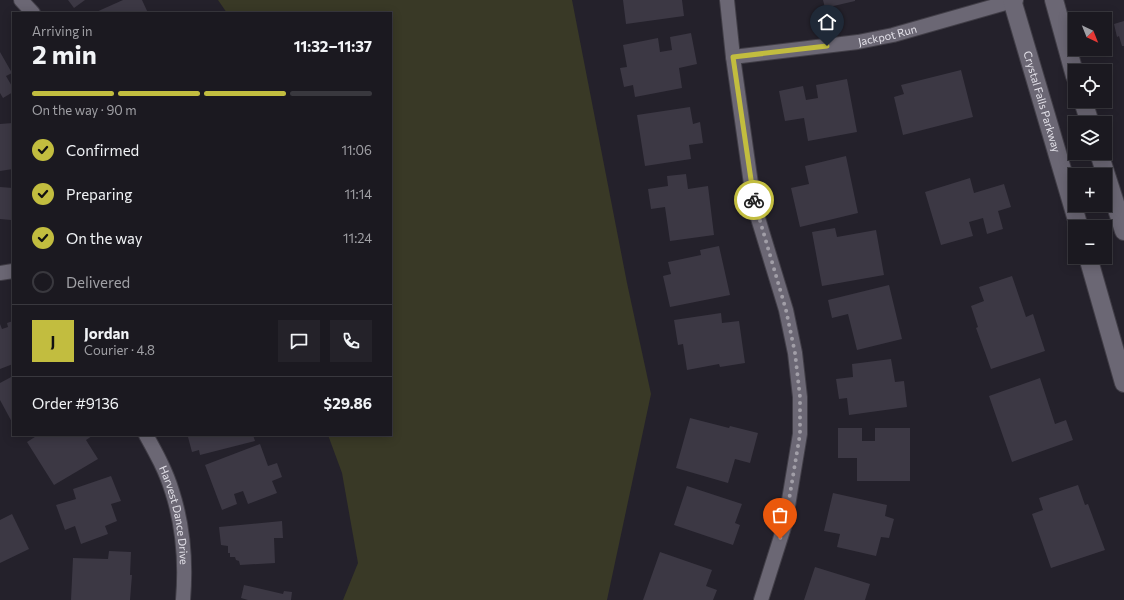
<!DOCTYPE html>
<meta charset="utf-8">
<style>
:root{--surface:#1b1920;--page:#242229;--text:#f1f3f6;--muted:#a0a0a5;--line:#39383e;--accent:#c2bd3f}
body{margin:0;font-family:Commissioner,sans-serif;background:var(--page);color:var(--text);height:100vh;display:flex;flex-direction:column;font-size:15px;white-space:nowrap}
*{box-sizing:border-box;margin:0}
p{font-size:13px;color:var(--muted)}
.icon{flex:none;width:22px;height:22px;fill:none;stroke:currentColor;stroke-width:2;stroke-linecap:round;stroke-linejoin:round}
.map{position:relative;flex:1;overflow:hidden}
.side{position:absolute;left:12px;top:12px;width:380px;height:424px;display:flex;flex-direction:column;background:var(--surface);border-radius:0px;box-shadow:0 2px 10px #0003,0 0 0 1px var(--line)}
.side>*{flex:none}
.needle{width:26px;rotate:137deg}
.controls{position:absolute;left:1068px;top:12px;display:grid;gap:8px}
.controls a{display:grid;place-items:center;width:44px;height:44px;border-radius:0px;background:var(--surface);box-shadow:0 2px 10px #0003,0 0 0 1px var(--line);font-size:20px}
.pin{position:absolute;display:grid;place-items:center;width:34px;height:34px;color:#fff;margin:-41px -17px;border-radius:50% 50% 50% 0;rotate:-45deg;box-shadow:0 0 4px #0007}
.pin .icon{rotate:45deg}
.courier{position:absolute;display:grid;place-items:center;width:40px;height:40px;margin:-20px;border:3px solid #c2bd3f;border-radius:50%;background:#fff;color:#222;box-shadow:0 1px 5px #0007}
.head em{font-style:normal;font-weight:700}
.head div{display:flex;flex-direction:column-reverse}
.head{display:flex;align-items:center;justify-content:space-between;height:68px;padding:0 20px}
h1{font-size:26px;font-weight:700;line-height:30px}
.bar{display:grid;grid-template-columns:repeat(4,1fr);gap:6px 4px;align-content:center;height:48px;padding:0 20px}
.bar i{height:5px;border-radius:3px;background:var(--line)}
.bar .selected{background:var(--accent)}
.bar p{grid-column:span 4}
.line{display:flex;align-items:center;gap:10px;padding:0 20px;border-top:1px solid var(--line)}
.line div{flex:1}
.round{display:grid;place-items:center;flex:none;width:42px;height:42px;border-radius:0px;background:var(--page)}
ol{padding:0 20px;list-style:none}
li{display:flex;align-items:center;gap:12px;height:44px}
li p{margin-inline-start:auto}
li .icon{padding:4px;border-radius:50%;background:var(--accent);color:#111;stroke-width:4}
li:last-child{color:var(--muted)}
li i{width:22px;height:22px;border:2px solid var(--line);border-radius:50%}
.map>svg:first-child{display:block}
.green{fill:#393926}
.building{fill:#3c3844}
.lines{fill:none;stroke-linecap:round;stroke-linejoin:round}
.minor-casing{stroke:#413e47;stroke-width:16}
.tertiary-casing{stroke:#413e47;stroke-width:20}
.minor{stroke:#6b6774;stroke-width:14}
.tertiary{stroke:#6b6774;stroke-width:18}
.done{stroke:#a19ea7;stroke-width:4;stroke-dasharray:0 7.2}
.route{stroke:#c2bd3f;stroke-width:5}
.labels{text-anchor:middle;stroke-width:3;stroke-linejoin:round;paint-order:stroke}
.street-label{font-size:11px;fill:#e4e2ea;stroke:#1a1722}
</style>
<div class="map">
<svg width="1124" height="600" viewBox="0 0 1124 600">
<rect width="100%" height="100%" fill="#24212b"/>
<polygon class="green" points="218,0 572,0 627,283 651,394 607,600 343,600 358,563 342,473 328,435 391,435 391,13 227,13"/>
<g class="building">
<polygon points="68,0 85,0 74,8"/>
<polygon points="123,0 142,0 148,13 94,13"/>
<polygon points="623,0 682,0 684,16 626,24"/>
<polygon points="823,0 855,0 855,1 825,8"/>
<polygon points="1124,21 1124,46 1122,46 1119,36 1117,37 1114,24"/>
<polygon points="691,33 697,64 679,68 682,88 635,97 633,85 624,87 620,68 627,67 623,45 658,38 660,52 672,50 670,37"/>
<polygon points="0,52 12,73 6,76 13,88 13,92 3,98 0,93"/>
<polygon points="961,70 973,117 903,135 894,97 904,94 901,85"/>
<polygon points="847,79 857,132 808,141 804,118 785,121 779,91 803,86 806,100 818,98 816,85"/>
<polygon points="690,107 693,124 700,122 703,143 689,145 691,159 645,166 637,115"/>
<polygon points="13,123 13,169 0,171 0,124"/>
<polygon points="846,156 858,213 800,227 791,188 809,184 805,166"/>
<polygon points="686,174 688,189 708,186 714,235 670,241 665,207 651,209 648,189 668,186 667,176"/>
<polygon points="970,178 974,193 1004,184 1011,207 998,211 1003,229 987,234 983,218 969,222 973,236 941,245 925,192"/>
<polygon points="0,187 13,188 13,209 11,209 11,220 0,219"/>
<polygon points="835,228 837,237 876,230 884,275 822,286 812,232"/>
<polygon points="719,246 730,295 670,307 663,276 671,274 668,262 701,255 700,250"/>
<polygon points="1012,276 1026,317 1033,314 1045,351 991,369 976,328 978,327 971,306 984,301 979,287"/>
<polygon points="889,285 902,339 857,350 848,314 832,318 828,300"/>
<polygon points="721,313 722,323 739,321 745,363 720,367 719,364 687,370 683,344 678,345 674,320"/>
<polygon points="13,321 13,364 0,369 0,324 2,329 8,327 7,323"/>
<polygon points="891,359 895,382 904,381 907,407 849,415 847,398 839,399 836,379 853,377 852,364"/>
<polygon points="13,376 13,424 0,400 0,383"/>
<polygon points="1040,378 1055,424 1066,420 1073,440 1012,462 989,396"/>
<polygon points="690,418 729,428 730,426 758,433 750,463 735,459 728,483 676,468"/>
<polygon points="838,428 862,428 862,441 875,441 875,428 910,428 910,481 857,481 857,458 838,458"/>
<polygon points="38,435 91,435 92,436 86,440 98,459 54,485 27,442"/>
<polygon points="197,435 253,435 255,441 200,455 199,450 192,452 188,437"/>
<polygon points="260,444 268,466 277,463 282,477 272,481 277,493 248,504 243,491 234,494 237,504 222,510 205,465"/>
<polygon points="111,476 121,501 111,504 117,521 105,526 108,534 81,544 75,526 65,530 56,505 76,499 73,489"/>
<polygon points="1078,485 1085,505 1088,504 1105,550 1051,568 1032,514 1043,510 1039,498"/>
<polygon points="687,486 742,504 735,523 740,525 733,545 674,525"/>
<polygon points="833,493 887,505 885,516 894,519 889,538 881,537 876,556 837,547 840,534 824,531"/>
<polygon points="12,514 29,549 0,563 0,520"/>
<polygon points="282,521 283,538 274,538 275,563 240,565 239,561 236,560 235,557 230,557 230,553 228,553 228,546 221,545 219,527"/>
<polygon points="109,551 131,552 130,575 132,575 130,600 71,600 73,558 108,559"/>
<polygon points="660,552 712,570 706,586 717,590 713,600 643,600"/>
<polygon points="815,567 870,584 865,600 804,600"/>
<polygon points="244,585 283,594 284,591 292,592 291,600 248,600 241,598"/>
</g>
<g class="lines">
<g class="minor-casing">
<g id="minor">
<polyline points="21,0 33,13"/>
<polyline points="727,0 733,57 754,205 786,310 795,353 800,397 800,434 785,524 761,600"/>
<path id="s1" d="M733,57l125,-15 35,-7 123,-35"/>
<polyline points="0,273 13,271"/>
<path id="s2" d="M146,435c10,18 20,36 26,56 11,34 14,73 11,109"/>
</g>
</g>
<g class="tertiary-casing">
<g id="tertiary">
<path id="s3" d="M1012,0l67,227"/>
<polyline points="1054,0 1075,76"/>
<polyline points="1083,101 1090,123"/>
<polyline points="1099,153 1124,231"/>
<polyline points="1088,257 1124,383"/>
</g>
</g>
<use href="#minor" class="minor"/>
<use href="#tertiary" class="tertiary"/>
</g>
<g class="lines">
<polyline class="done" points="754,200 786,310 795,353 800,397 800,434 785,524 780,539"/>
<polyline class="route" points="754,200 733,57 827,46"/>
</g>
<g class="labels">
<g class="street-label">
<text dy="4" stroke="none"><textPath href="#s1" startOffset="156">Jackpot Run</textPath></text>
<text dy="4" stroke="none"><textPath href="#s3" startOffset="106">Crystal Falls Parkway</textPath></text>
<text dy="4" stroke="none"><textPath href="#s2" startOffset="86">Harvest Dance Drive</textPath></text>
</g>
</g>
</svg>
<div class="controls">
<a><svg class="needle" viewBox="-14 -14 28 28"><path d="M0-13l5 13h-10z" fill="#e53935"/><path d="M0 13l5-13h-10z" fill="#a0a0a5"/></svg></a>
<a><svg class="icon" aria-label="locate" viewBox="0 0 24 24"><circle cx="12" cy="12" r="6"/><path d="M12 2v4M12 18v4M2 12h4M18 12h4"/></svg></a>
<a><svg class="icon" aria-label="layers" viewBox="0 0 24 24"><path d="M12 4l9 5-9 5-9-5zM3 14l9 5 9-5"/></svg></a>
<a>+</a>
<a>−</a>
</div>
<div class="pin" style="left:780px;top:539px;background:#ea580c"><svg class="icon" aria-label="bag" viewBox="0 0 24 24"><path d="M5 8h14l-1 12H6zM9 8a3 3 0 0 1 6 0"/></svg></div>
<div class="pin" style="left:827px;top:46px;background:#1f2937"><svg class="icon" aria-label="home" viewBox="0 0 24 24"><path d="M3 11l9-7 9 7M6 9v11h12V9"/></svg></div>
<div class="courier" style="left:754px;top:200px"><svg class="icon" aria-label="bike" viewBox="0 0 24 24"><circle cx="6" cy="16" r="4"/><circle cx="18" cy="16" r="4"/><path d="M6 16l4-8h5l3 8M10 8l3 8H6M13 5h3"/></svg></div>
<section class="side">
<div class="head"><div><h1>2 min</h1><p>Arriving in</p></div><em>11:32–11:37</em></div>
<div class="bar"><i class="selected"></i><i class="selected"></i><i class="selected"></i><i></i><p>On the way · 90 m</p></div>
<ol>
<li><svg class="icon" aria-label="check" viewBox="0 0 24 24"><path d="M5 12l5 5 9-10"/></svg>Confirmed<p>11:06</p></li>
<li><svg class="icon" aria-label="check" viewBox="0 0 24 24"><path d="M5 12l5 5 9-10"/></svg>Preparing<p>11:14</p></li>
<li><svg class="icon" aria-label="check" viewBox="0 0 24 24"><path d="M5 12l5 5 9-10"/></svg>On the way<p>11:24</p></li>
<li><i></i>Delivered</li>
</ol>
<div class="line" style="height:72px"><b class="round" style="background:var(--accent);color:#111">J</b><div><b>Jordan</b><p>Courier · 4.8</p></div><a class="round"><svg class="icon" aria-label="chat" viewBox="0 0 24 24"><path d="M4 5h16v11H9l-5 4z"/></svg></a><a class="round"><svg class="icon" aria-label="phone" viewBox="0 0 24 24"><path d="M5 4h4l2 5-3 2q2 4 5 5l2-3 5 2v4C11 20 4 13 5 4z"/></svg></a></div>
<div class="line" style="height:52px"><div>Order #9136</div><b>$29.86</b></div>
</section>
</div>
